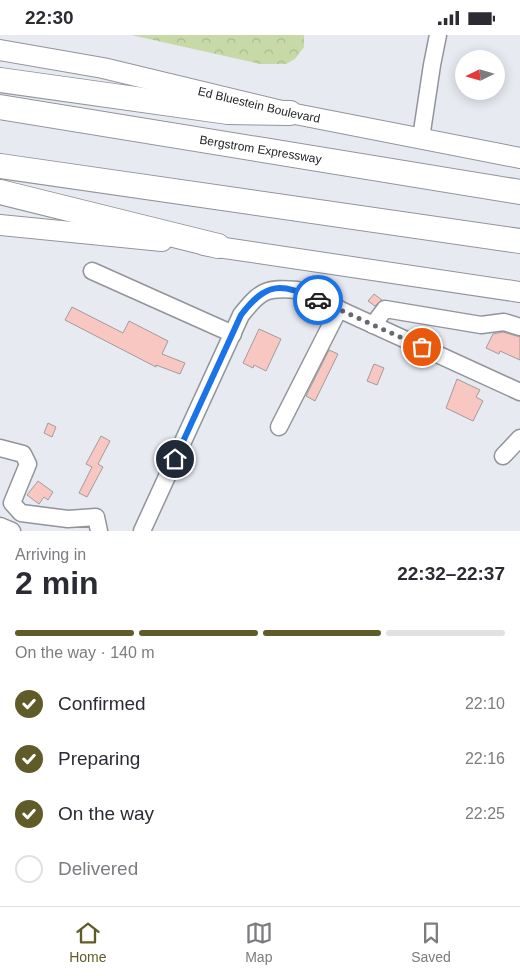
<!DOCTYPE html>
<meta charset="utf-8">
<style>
:root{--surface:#fff;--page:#f7f7f7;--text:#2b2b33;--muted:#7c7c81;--line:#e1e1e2;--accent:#605c29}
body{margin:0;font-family:Helvetica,sans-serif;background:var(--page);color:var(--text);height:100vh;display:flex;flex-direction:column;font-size:19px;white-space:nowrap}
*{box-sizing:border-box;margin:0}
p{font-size:16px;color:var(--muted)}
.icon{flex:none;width:28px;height:28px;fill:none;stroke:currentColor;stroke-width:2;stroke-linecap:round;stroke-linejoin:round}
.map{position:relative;height:496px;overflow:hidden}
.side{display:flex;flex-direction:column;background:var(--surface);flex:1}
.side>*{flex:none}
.needle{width:32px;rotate:265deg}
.fabs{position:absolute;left:455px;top:15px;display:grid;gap:10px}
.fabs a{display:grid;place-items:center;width:50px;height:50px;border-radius:50%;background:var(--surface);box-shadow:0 2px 12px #0003;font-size:25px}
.pin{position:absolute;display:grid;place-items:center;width:42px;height:42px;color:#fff;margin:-21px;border:2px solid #fff;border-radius:50%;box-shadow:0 1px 5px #0007}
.courier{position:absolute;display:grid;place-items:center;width:50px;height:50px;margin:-25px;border:4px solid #1a73e8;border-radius:50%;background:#fff;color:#222;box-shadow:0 1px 6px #0007}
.headline em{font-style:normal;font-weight:600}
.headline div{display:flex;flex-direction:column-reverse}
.headline{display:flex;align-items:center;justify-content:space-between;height:85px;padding:0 15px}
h1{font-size:32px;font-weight:600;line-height:38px}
.bar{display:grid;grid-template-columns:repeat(4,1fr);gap:8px 5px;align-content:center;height:60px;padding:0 15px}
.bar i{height:6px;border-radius:4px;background:var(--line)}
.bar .current{background:var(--accent)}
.bar p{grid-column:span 4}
ol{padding:0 15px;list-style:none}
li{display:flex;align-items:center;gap:15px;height:55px}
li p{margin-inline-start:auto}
li .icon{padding:5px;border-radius:50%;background:var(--accent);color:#fff;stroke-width:4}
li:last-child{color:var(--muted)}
li i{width:28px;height:28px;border:2px solid var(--line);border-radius:50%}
.status{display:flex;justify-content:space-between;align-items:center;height:35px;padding:0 25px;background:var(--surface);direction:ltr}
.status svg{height:14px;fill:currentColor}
.menu{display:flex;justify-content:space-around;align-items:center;height:70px;border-top:1px solid var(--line);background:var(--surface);font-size:14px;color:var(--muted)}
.menu a{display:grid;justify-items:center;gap:2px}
.menu .current{color:var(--accent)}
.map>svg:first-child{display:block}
.forest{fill:url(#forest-crowns)}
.building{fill:#f8c7c2;stroke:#a49b9a}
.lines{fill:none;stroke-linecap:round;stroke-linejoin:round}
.minor-casing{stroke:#91959b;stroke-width:19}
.major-casing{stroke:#91959b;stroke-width:22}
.highway-casing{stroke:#91959b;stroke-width:26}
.minor{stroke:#fff;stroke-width:16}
.major{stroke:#fff;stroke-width:20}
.highway{stroke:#fff;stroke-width:24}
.done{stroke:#68696e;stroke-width:5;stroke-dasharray:0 9}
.route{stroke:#1a73e8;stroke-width:6}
.labels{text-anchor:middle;stroke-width:4;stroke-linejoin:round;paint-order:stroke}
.street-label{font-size:12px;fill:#232427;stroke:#f4f7fe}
</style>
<div class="status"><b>22:30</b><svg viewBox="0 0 49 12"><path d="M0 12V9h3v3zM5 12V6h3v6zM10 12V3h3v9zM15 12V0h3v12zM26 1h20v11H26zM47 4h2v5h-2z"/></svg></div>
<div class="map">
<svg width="520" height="496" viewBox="0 0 520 496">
<defs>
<pattern id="forest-crowns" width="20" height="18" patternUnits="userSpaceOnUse" patternTransform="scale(1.25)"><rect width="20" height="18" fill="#c6d9a6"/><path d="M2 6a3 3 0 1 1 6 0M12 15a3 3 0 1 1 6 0" fill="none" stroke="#aaba8f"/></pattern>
</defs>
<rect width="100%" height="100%" fill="#e7eaf1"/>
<polygon class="forest" points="131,0 304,0 304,12 295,24 286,29 260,29"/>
<g class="building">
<polygon points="374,259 382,265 375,271 368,266"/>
<polygon points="72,272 123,298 129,286 168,306 162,319 185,328 180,339 156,330 156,332 65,285"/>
<polygon points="259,294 281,304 266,336 254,330 253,333 243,328"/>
<polygon points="503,297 520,302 520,325 500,316 499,319 486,313 493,299"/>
<polygon points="329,315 338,319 315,366 306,361"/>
<polygon points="374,329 384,333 377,350 367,346"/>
<polygon points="457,344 480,355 476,362 483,366 473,386 446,373"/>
<polygon points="48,388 56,392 52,402 44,398"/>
<polygon points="101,401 110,406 98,429 103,432 87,462 79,458 92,432 86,429"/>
<polygon points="38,446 53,457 48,465 44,462 39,469 27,460"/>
</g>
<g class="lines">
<g class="minor-casing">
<g id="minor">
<polyline points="421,103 432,30 438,0"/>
<polyline points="92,236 233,299"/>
<polyline points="373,290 385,274 481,290 504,287 520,292"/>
<polyline points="279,392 339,274"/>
<polyline points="0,413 23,419 28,429 12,468 21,478 68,484 96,482 99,496"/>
<polyline points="503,421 520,403"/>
<polyline points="0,491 12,496"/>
<path d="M142,496l99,-216c19,-24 25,-28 56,-25l223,102"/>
</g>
</g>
<g class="major-casing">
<g id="major">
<path id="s1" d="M0,15l103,18 187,45 230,45"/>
<polyline points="0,190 162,206"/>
<polyline points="204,210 520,257"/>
</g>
</g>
<g class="highway-casing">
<g id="highway">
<polyline points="0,45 228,77 290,78"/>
<path id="s2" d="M0,72l520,85"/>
<polyline points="0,131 520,206"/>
<polyline points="0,157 218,211"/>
</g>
</g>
<use href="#minor" class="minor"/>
<use href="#major" class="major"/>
<use href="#highway" class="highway"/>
</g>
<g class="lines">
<polyline class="done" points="318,265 422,312"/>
<path class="route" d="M175,424l66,-144c26,-34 40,-32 77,-15"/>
</g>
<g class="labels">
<g class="street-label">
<text dy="4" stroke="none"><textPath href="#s1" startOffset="265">Ed Bluestein Boulevard</textPath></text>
<text dy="4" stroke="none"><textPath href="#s2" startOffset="264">Bergstrom Expressway</textPath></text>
</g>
</g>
</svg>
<div class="fabs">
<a><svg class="needle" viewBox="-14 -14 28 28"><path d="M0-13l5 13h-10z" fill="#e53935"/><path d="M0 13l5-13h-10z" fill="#7c7c81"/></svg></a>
</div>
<div class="pin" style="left:422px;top:312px;background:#ea580c"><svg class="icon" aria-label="bag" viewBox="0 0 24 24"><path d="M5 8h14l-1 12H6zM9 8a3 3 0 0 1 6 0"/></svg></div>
<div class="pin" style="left:175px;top:424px;background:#1f2937"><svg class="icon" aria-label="home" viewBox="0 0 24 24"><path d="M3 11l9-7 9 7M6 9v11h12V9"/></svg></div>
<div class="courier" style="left:318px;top:265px"><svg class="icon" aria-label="car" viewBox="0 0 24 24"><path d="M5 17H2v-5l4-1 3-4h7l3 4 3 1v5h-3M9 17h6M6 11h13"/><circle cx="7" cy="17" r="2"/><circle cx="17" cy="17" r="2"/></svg></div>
</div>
<section class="side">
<div class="headline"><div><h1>2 min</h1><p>Arriving in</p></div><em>22:32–22:37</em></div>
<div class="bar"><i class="current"></i><i class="current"></i><i class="current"></i><i></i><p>On the way · 140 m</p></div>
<ol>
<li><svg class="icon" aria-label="check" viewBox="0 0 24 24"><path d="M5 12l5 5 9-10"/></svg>Confirmed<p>22:10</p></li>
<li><svg class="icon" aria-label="check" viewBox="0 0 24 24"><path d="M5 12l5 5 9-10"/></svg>Preparing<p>22:16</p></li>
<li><svg class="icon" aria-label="check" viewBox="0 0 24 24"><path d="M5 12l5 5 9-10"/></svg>On the way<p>22:25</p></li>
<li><i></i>Delivered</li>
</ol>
</section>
<nav class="menu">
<a class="current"><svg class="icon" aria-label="home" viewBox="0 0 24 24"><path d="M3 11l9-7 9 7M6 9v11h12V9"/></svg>Home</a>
<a><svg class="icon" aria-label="map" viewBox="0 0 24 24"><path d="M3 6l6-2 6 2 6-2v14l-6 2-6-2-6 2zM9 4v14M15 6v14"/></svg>Map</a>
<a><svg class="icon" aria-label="saved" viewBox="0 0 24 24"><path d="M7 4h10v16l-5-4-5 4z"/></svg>Saved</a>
</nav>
